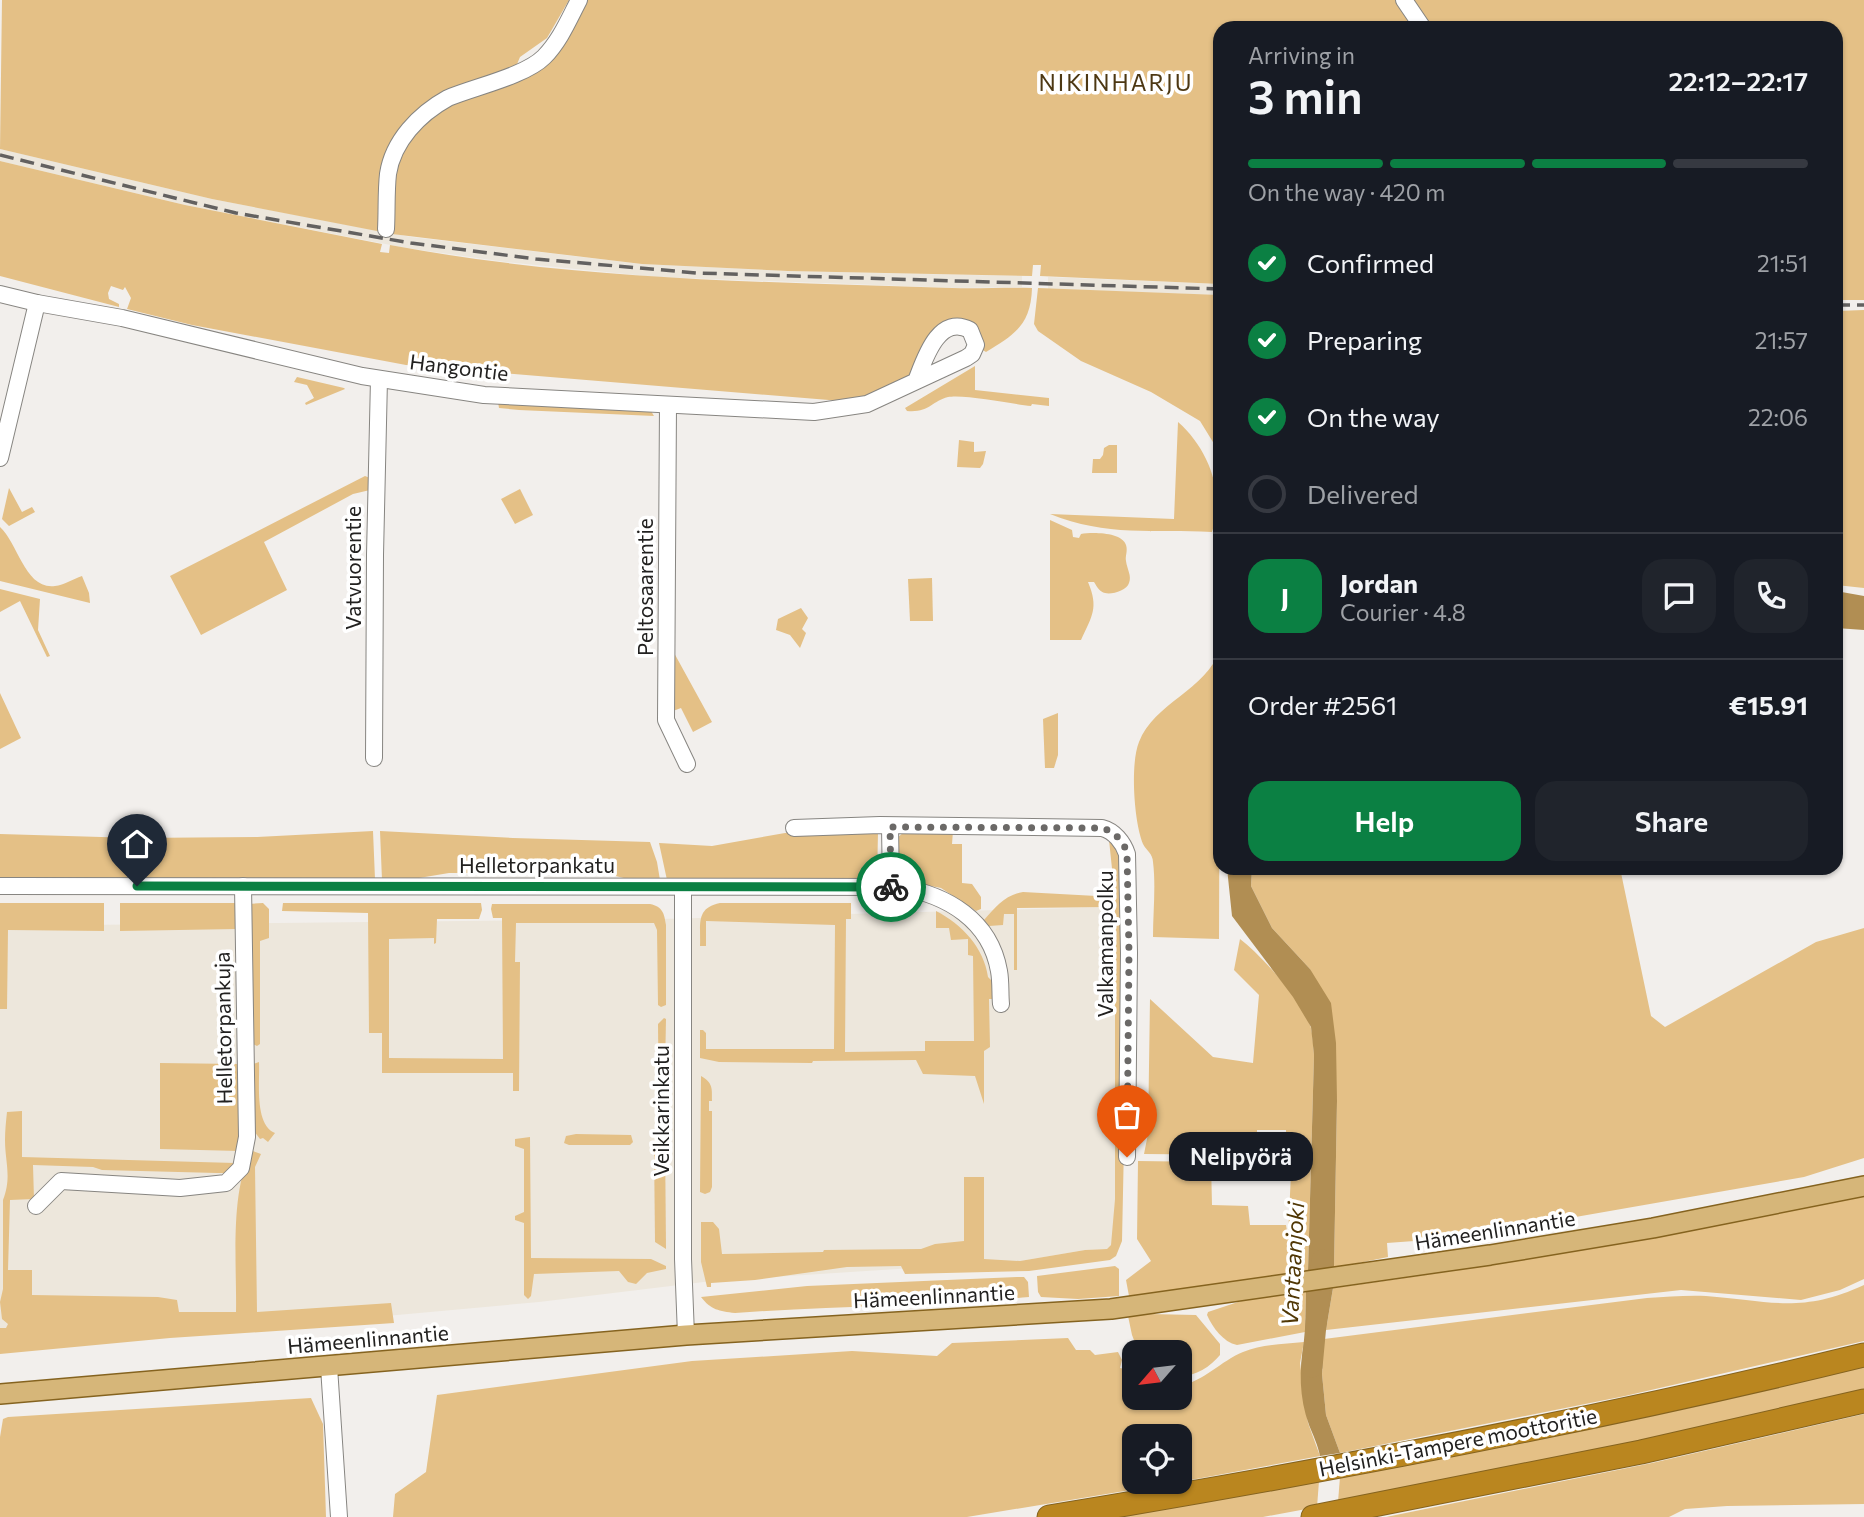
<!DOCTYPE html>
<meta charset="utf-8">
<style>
:root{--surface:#171b24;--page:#20242c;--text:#f1f3f6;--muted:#9ea1a6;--line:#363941;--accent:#0b8043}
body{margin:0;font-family:Commissioner,sans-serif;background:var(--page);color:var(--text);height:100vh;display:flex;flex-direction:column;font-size:26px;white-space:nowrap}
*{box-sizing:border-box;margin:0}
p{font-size:23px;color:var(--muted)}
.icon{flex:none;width:38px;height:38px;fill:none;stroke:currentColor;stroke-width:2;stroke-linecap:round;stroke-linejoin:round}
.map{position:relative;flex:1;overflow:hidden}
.details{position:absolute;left:1213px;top:21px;width:630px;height:854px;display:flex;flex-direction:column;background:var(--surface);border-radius:21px;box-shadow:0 2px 5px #0004}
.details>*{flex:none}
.needle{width:46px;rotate:242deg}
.fabs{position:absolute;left:1122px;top:1340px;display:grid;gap:14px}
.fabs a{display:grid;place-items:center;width:70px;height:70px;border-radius:14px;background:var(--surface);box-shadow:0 2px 5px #0004;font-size:35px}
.pin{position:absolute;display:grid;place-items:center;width:60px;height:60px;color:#fff;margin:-72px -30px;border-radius:50% 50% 50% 0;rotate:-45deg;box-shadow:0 0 7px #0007}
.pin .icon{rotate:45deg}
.courier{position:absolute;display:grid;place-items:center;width:70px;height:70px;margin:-35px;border:5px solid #0b8043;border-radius:50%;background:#fff;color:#222;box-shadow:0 2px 9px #0007}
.bubble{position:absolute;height:49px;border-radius:21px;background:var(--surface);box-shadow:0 2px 5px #0004;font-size:23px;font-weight:600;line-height:49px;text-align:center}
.head em{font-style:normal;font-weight:600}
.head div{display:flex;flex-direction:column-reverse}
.head{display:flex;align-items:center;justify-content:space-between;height:119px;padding:0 35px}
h1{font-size:46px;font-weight:600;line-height:52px}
.bar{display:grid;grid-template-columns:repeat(4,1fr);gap:10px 7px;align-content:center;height:84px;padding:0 35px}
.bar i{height:9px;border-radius:5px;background:var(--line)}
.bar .on{background:var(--accent)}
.bar p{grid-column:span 4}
.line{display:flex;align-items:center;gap:18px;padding:0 35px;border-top:2px solid var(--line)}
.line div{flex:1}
.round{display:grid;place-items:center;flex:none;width:74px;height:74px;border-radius:21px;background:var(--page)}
ol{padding:0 35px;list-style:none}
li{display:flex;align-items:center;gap:21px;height:77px}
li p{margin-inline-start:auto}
li .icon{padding:7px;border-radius:50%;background:var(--accent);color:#fff;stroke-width:4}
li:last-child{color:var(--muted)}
li i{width:38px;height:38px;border:4px solid var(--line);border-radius:50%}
.button{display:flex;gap:14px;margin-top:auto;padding:14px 35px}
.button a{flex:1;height:80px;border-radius:21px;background:var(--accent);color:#fff;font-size:28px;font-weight:600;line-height:80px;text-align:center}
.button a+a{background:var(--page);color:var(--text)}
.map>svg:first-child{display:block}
.built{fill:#ede7dc}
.green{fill:#e4c086}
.water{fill:#b18e53}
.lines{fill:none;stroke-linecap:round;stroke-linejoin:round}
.river{stroke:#b18e53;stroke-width:21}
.minor-casing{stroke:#878581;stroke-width:18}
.major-casing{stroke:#85631f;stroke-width:22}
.highway-casing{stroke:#85631f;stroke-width:25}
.minor{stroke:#fff;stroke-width:16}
.major{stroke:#d6b679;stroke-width:19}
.highway{stroke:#ba861f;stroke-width:23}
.rail{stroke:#636160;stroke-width:3.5;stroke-dasharray:14 7;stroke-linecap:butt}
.done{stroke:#6b6967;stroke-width:7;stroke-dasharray:0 12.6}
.route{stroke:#0b8043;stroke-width:9}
.labels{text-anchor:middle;stroke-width:7;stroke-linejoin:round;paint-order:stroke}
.street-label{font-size:21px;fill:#222120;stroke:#fff}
.neighbourhood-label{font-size:23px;letter-spacing:2px;fill:#4d3813;stroke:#fff}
.water-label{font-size:23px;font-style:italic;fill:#503705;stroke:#fff}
</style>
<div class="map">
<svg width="1864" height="1517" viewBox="0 0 1864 1517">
<rect width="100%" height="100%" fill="#f2efec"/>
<g class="built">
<polygon points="0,149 212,199 411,237 642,264 788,271 1022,276 1022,287 957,288 656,277 506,262 406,248 185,205 0,161"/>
<polygon points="1048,277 1220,284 1220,295 1048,289"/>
<polygon points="1115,907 1115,1199 1113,1237 1111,1245 1107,1249 1085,1250 1020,1261 712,1281 539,1302 0,1351 0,923 80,925 660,919"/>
</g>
<g class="green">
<polygon points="2,0 569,0 547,38 520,57 515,69 402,132 382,232 212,199 0,149"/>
<polygon points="585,0 1864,0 1864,300 1836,300 1836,28 1220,28 1220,284 1040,276 1041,265 1033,265 1032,276 788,271 642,264 392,234 396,164 404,146 437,111 532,71"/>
<path d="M0,161l185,44 197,39 -2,8 9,1 1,-8c185,35 375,37 562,43 27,1 54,-1 80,0 -1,36 -17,47 -46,64l-5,-3c2,-15 -5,-20 -16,-28l-57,55 -38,19 -29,6 -435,-36 -214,-40 -65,-16 4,-11 -6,-11 -2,3 -12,-4 -3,7 1,6 10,5v3l-119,-31z"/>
<polygon points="1038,288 1220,295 1220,458 1216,447 1200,421 1151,392 1081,361 1038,331 1034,324"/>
<polygon points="1864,310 1864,588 1836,585 1836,311"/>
<path d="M975,366v24l74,8v8l-17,-2 -1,2c-19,-2 -67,-12 -83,-9 -16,4 -19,16 -41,14l-2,-3z"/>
<polygon points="297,377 344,388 345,389 306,405 305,403 314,398 307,385 294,382"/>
<polygon points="498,402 651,411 654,416 519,410 499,408"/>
<path d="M1178,422c30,26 48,72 34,110 -59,-3 -105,5 -162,-18l124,5z"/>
<polygon points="959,440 974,442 974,452 986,451 983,464 980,468 957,467"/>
<polygon points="1109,445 1117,445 1117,473 1092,473 1093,459 1100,459 1103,455 1104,448"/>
<polygon points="365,476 370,478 370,490 353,494 264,542 287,590 201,635 170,576"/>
<polygon points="9,488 22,512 32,507 35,512 9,526 2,519"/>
<polygon points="520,489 533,515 515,524 501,499"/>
<path d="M1050,520l22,10 1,7 6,1 2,-4c11,-2 41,-2 45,11 2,6 -1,11 0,16 1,8 6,15 3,22 -2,7 -17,12 -24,10 -5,-1 -8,-6 -11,-11h-6c11,26 4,34 -7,58h-31z"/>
<path d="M0,527c18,16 25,63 55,59 9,-1 18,-7 27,-10l7,17 1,10 -90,-22z"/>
<polygon points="932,578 933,621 910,621 908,579"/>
<polygon points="0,589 40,599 38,630 50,656 47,657 20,601 0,612"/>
<polygon points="801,608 808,618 802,629 806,633 800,648 790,635 776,630 778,619"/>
<path d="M1220,650l-1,289 -66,-2c0,-24 3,-51 0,-75 0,-8 -7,-12 -10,-18 -9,-22 -13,-80 -4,-102 15,-39 67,-52 81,-92z"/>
<polygon points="673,651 712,722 693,732 681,708 673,711"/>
<polygon points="0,693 21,738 0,749"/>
<polygon points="1058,713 1058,755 1054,768 1045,768 1043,719"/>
<polygon points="373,831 375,879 0,880 0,834 135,838 257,837"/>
<polygon points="380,831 513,838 650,842 657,862 660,880 632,880 603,873 449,873 413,879 382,880"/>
<polygon points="953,831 952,844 962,844 962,883 972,884 981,897 981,909 976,911 941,888 905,881 897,877 896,839 904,832"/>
<polygon points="808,832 878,832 877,880 667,880 659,843 712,846 785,833"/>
<path d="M1109,840l12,8 4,248 -3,145 -6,15 -6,4 -81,11 -124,3 -4,-8 -54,1 -92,13 -44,3v4h-4l-6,-25v-40h12l6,7 3,25 101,-2 1,-2 97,-1 14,-5 29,-3v-64h20v82l36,2 65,-11 22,-1 4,-4 4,-46v-292l-98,1v62h-3v-56h-10l-1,11 -14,1 -5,-6c12,-13 21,-25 39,-28l92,5z"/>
<polygon points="1252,868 1620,868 1651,1016 1665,1027 1816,942 1864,928 1864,1158 1804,1177 1455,1238 1387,1243 1388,1257 1334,1268 1337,1101 1310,969 1272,928 1251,886"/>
<polygon points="0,903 104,903 104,931 8,930 7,1009 0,1009"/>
<polygon points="120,903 236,903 237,929 120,931"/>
<polygon points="263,903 269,909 269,938 260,941 260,1044 257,1046 253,1044 248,904"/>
<path d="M283,903h198l1,7 -3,9h-42l-1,24 -2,1v-6l-45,1v119l114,1 -1,-141h-9l-2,-9 1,-5h158c13,3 14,9 16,21v80l-5,2 -3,-2 -1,-75 -3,-7h-138l-1,39h5l-1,129h-6v-18h-131v-40h-13l-1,-120 -86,-2z"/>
<path d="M720,903h131v16h-5l-1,133 80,-1v-10h49l-1,-85 -5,-1v-16l-17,1 -2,-12h-13v-17c26,13 48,37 52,66l6,6v16h-5l1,48 -6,4v53l-9,-28 -52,-2 -7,-14 -103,1 -1,2 -93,-1 -19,-4v-28h3l3,3v16h128l1,-124 -129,-4v25h-6c1,-21 -5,-38 20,-43z"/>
<path d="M1240,939c22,17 63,62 71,89 2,8 2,18 3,27l-6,216 -179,25 -3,-16 25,-19 -14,-22 1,-78 73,1 1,43 36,1 2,19h36l2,12 3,-64 -11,-1 -3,-12 5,-8h4v-22h-29v25l-113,-1 4,-20 2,-135 63,58 40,6 6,-68 -25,-25z"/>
<polygon points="664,1018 666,1019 664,1121 659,1120 658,1024"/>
<path d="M259,1062c1,20 -5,62 16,71l-7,9 -5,-4 -3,1 -6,-8 -4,-66z"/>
<polygon points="160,1063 238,1064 239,1151 160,1149"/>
<path d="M701,1076c12,7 11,12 11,25h-3v10h3v76l-2,5 -5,2 -5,-2z"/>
<path d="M22,1111v46l213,6 -7,10h-11l-115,-3 -9,-3 -60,-2 1,34 -24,1 -2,70h24v25l126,2 19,3 2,12h57c1,-43 -7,-126 17,-161l8,3 -6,13 2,145 134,-9 3,20 -224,15 -170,16v-26h6l2,-4 -6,-5 -2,-17 3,-13v-89c9,-23 2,-38 2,-60 0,-9 1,-19 2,-28z"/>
<polygon points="576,1134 631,1135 633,1142 630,1145 569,1145 564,1143 566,1136"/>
<polygon points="530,1137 531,1258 651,1259 666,1266 666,1269 647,1273 636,1284 628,1282 619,1271 534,1274 531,1296 528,1299 524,1295 524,1223 515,1220 515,1216 524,1212 524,1149 515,1146 515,1139"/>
<polygon points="661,1137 665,1137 666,1249 655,1242 654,1146"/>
<path d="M1864,1196v83l-24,11 -39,10 -120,-10 -355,40 7,-42c178,-24 355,-56 531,-92z"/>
<polygon points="1115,1266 1119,1269 1119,1296 1078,1299 1041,1297 1038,1292 1037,1276"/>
<path d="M1017,1277h7l4,5 1,15c-98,9 -196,9 -294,16 -16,-2 -24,-3 -34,-16l106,-11z"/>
<path d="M1864,1285v56l-239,55 -285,57 -14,-38 -4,-41 2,-35 323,-41c20,-1 40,-3 59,-2 65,5 95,18 158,-11z"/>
<path d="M1306,1292l-1,40 -68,13c-14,-3 -24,-17 -30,-30l1,-3 36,-12z"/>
<path d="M1149,1314l47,1 24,29v11c-10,12 -24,21 -40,21v-23h-41l-7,-18 -4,-19z"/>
<path d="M1068,1338l8,12h14l5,5 23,-3 4,8 -2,8 14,3v27h46v-12c24,-5 41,-25 63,-34 19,-8 41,-8 61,-10l-4,21 8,60 12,33 -140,26v-45h-46v45h45l-212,35h-574l2,-23 31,-22 11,-77 255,-34 160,-10 85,5 15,-13z"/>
<polygon points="1864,1366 1864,1391 1672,1436 1338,1502 1340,1477"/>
<polygon points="311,1398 323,1424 326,1517 0,1517 0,1437 3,1419 8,1417"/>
<polygon points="1864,1414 1864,1504 1727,1506 1685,1509 1669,1517 1386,1517 1652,1463"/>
<polygon points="1319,1481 1317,1507 1263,1517 1109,1517"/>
</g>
<g class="water">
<polygon points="1836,591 1864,596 1864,630 1836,628"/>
<polygon points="1227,868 1252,868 1251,886 1272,928 1310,969 1331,1003 1336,1043 1337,1101 1334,1268 1308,1271 1314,1055 1311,1027 1293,997 1232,916"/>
<polygon points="1333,1288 1326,1330 1305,1332 1306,1292"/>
<path d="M1324,1339l-2,35 4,41 14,38 -20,3c-2,-11 -7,-21 -11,-31 -10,-28 -10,-55 -5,-83z"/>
</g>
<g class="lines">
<polyline class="river" points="1312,1367 1322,1260"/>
<g class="minor-casing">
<g id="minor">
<polyline points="1404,0 1423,28"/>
<path d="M386,229c1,-18 0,-37 2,-55 5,-33 31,-60 60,-76 26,-11 77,-22 96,-41 16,-16 25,-38 35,-57"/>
<path d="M0,294l37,9 85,15 240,58 122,19 330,17 53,-8 99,-46 6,-4 4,-9 -6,-15c-32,-17 -46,31 -54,51"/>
<polyline points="668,405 666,720 687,764"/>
<polyline points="0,458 37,303"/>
<polyline points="374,758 375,555 379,379"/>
<polyline points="890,827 891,887"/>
<path d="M794,828l86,-3 222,3c12,3 21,14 25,26l2,99 -2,204"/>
<path d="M0,886l900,1c47,8 90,33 99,84 2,11 1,22 2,33"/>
<polyline points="683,888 683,1259 686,1335"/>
<polyline points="36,1206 61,1181 180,1188 226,1183 241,1168 247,1137 243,886"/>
<polyline points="329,1367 339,1517"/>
</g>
</g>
<g class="major-casing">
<polyline id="major" points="0,1394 686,1335 1111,1309 1490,1255 1653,1228 1864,1186"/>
</g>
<g class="highway-casing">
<g id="highway">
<path d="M1049,1517c273,-45 546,-96 815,-162"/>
<polyline points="1313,1517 1641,1452 1864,1401"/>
</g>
</g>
<use href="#minor" class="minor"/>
<use href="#major" class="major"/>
<use href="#highway" class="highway"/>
<g class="rail">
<polyline points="0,155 236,213 411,243 536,259 697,273 1220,289"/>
<polyline points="1836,305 1864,305"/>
</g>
</g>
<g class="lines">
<path class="done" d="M891,887l-1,-60 212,1c12,3 22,14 25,25l2,100 -2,204"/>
<polyline class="route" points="137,886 891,887"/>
</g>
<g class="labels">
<g class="street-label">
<text transform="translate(459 368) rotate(7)" y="7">Hangontie</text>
<text transform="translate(354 568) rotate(-90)" y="7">Vatvuorentie</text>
<text transform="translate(646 587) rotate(-90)" y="7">Peltosaarentie</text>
<text x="537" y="873">Helletorpankatu</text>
<text transform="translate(1106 944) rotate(-90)" y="7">Valkamanpolku</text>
<text transform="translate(224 1028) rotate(-91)" y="7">Helletorpankuja</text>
<text transform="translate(662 1111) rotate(-90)" y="7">Veikkarinkatu</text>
<text transform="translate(1495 1231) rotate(-9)" y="7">Hämeenlinnantie</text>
<text transform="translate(934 1297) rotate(-3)" y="7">Hämeenlinnantie</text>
<text transform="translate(368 1340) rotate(-5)" y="7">Hämeenlinnantie</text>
<text transform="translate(1458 1443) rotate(-11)" y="7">Helsinki-Tampere moottoritie</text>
</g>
<g class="neighbourhood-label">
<text x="1116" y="91">NIKINHARJU</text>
</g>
<g class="water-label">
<text transform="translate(1293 1264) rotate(-87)" y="8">Vantaanjoki</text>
</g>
</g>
</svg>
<div class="fabs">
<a><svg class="needle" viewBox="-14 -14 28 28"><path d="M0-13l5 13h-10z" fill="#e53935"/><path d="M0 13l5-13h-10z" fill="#9ea1a6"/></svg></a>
<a><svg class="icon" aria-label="locate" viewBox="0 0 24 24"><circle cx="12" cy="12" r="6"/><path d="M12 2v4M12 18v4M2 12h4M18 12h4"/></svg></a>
</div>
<div class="pin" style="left:1127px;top:1157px;background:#ea580c"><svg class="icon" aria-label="bag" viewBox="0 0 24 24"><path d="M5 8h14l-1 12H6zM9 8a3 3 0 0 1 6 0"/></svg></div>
<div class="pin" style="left:137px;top:886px;background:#1f2937"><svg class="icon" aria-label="home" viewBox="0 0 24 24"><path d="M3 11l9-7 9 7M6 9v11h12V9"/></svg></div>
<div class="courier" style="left:891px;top:887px"><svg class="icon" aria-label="bike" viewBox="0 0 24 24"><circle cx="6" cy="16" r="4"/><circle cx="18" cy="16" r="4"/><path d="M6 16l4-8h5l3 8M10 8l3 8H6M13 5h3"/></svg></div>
<div class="bubble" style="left:1169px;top:1132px;width:144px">Nelipyörä</div>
<section class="details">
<div class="head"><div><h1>3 min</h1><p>Arriving in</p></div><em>22:12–22:17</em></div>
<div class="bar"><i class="on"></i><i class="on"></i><i class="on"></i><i></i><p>On the way · 420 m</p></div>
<ol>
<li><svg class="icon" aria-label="check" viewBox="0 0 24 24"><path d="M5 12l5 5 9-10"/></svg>Confirmed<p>21:51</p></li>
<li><svg class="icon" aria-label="check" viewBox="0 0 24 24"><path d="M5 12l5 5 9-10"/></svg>Preparing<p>21:57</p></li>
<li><svg class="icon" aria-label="check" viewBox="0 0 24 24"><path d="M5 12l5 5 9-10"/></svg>On the way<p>22:06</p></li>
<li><i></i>Delivered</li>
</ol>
<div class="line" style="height:126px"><b class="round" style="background:var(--accent);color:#fff">J</b><div><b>Jordan</b><p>Courier · 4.8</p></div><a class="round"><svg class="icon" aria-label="chat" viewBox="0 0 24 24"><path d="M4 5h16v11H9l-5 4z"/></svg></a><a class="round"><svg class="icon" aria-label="phone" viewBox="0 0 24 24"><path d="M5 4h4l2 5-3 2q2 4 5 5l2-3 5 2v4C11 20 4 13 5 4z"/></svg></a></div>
<div class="line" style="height:91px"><div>Order #2561</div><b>€15.91</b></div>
<div class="button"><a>Help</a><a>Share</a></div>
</section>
</div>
